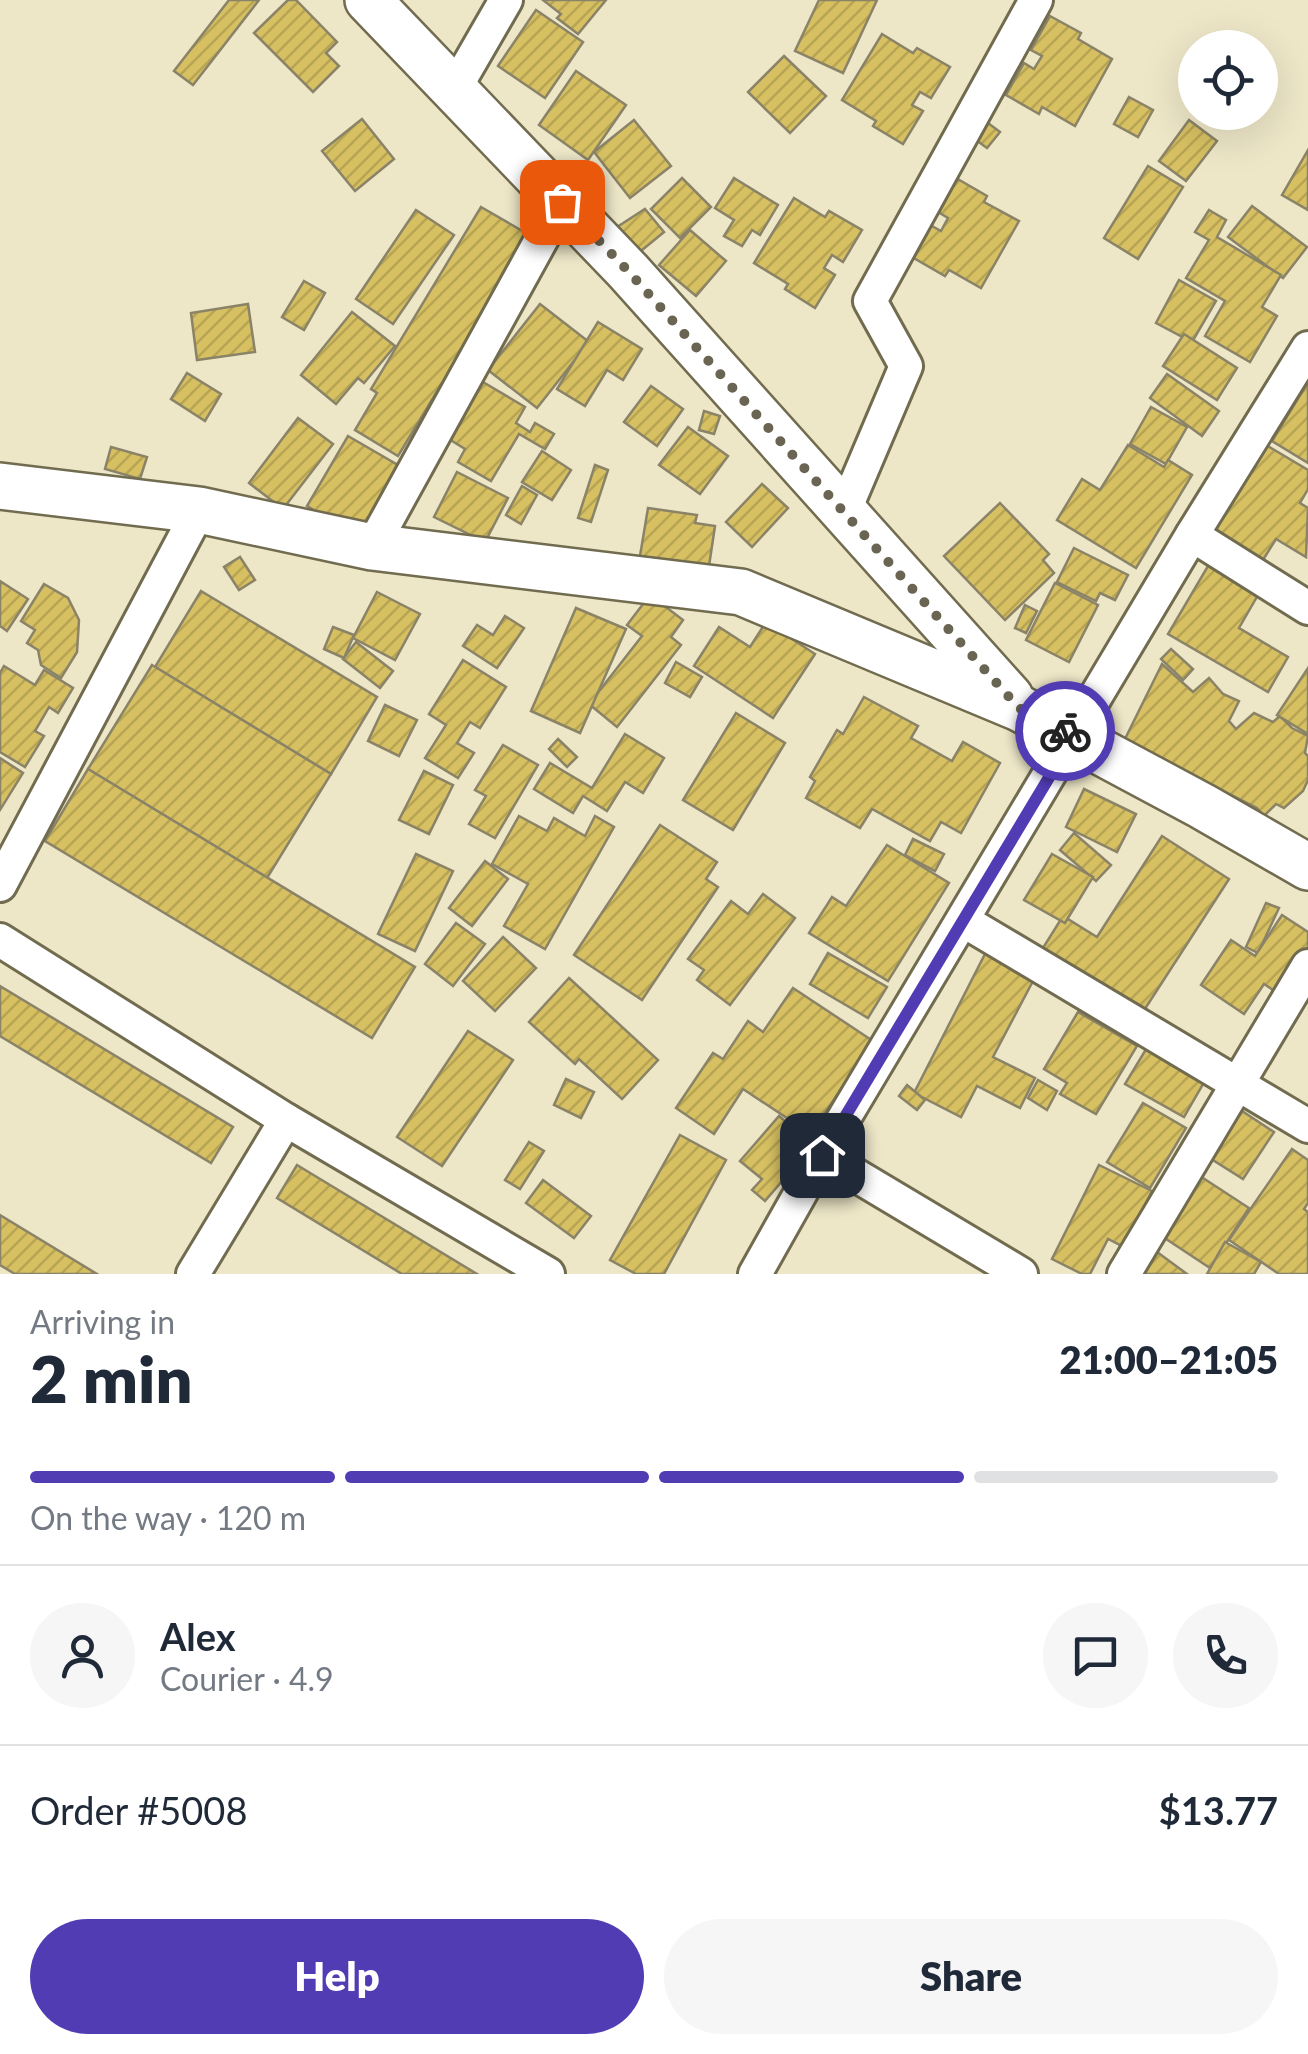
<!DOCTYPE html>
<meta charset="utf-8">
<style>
:root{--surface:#fff;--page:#f6f6f7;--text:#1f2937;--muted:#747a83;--line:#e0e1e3;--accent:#523cb4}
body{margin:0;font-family:Lato,sans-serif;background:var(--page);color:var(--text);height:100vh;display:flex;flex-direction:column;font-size:38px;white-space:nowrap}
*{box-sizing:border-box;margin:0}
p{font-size:32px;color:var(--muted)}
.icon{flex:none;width:55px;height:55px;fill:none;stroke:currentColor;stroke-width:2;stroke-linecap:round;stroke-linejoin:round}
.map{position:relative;height:1274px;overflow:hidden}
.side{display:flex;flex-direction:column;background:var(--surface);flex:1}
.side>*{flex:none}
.tools{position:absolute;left:1178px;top:30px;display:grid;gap:20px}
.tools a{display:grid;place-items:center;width:100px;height:100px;border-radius:50%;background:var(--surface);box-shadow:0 10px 40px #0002;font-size:50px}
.pin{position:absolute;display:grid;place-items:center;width:85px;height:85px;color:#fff;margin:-42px;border-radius:20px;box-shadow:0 5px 15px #0006}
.courier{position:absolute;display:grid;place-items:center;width:100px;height:100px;margin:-50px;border:8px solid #523cb4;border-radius:50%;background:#fff;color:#222;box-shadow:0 2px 12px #0007}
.overview em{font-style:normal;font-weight:800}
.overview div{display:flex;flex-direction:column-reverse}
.overview{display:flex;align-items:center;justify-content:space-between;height:170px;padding:0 30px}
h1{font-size:65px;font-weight:800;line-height:75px}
.bar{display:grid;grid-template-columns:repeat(4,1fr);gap:15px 10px;align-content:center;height:120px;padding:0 30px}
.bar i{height:12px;border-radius:8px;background:var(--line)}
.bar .current{background:var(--accent)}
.bar p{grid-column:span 4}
.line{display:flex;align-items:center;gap:25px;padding:0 30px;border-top:2px solid var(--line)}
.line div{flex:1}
.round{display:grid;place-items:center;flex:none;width:105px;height:105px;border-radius:52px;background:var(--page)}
.action{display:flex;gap:20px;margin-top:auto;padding:20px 30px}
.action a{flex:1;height:115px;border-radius:60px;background:var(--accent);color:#fff;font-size:40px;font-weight:800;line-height:115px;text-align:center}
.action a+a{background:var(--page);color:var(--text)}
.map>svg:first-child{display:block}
.building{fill:url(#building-hatch);stroke:#8a8367;stroke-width:2.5}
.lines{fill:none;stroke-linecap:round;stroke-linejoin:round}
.street-casing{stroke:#716b4f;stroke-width:38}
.secondary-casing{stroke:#716b4f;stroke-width:50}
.street{stroke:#fff;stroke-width:32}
.secondary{stroke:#fff;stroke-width:45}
.done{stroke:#6a6553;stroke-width:10;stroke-dasharray:0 18}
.route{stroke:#523cb4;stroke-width:12}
</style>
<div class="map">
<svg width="1308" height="1274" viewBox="0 0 1308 1274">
<defs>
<pattern id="building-hatch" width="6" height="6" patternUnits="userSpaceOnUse" patternTransform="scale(2.5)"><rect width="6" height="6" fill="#d6c062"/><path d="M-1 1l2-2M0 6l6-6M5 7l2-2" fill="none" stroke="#b7a554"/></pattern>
</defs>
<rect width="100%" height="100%" fill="#ede6c7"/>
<g class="building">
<polygon points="229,0 259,0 193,85 174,71"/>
<polygon points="288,0 296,0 337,42 326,53 339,66 313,92 254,33"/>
<polygon points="543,0 606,0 578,34 557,18 561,14"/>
<polygon points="819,0 877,0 843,73 795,51"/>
<polygon points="536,10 583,42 545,98 498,66"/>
<polygon points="1050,16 1081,33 1078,39 1112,59 1075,126 1042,107 1039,114 1006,95 1024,63 1034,69 1042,56 1031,50"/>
<polygon points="882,34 913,53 917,48 950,67 931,98 920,92 912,105 923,111 903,144 873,126 876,121 842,100"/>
<polygon points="784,56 826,96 790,133 748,92"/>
<polygon points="576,71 626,105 588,160 539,125"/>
<polygon points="1129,97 1153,110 1138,137 1114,124"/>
<polygon points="362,119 394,159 355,191 322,151"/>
<polygon points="634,120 671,166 630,198 594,152"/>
<polygon points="984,120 1000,132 987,148 972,137"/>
<polygon points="1189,120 1217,141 1186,181 1159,161"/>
<polygon points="1308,150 1308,210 1282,195"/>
<polygon points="1148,166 1183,187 1138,259 1104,238"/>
<polygon points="682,178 711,207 680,238 651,209"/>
<polygon points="734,178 778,205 760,235 752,230 742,246 724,236 734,220 715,208"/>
<polygon points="956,178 987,196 984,202 1019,221 981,288 949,270 945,276 912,257 930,225 941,231 948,218 938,212"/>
<polygon points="794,198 825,217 829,211 862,230 843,262 832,255 824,268 835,275 815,308 785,289 788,284 754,263"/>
<polygon points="1252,206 1307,247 1283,278 1228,237"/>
<polygon points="481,207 531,236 398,456 355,430 377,393 371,389"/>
<polygon points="645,209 664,232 636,255 614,229"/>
<polygon points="416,210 454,235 393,324 356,299"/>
<polygon points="1209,210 1226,220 1217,237 1281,275 1262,307 1277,316 1250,362 1205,336 1225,301 1186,278 1209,240 1195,232"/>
<polygon points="690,230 726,261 696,296 659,265"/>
<polygon points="1179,280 1216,301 1192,342 1156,323"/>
<polygon points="304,281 325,293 304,330 282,317"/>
<polygon points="248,304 255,352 197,360 191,313"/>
<polygon points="540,304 589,342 537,408 488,370"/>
<polygon points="352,312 395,346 364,383 358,378 336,404 301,375"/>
<polygon points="598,322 642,349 623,380 607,370 585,406 557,389"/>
<polygon points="1184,334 1237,368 1217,400 1163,366"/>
<polygon points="187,373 221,394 205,421 171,399"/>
<polygon points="1167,374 1219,411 1202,436 1150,398"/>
<polygon points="483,382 525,407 516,423 530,432 535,423 554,434 545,449 519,434 491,481 458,462 465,449 449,439"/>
<polygon points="1308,382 1308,463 1272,441"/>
<polygon points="651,386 683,409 657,446 624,422"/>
<polygon points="1151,407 1187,427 1166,464 1130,444"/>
<polygon points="704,411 720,416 714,434 699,430"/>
<polygon points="298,418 333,444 283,509 249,483"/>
<polygon points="688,427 728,456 700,494 659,465"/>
<polygon points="348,436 403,468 362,538 307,506"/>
<polygon points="1128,445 1164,467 1168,460 1192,475 1136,568 1057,520 1082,479 1100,490"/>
<polygon points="1266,445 1308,470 1308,489 1300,503 1308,508 1306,557 1276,539 1263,560 1214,530"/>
<polygon points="111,447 147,457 140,479 105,469"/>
<polygon points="542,451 571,470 552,500 522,482"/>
<polygon points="595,465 608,470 591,522 578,518"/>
<polygon points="457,472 508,498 485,542 434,517"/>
<polygon points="762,484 788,508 752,547 726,522"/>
<polygon points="522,486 537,495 521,524 506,515"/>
<polygon points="1000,503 1049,554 1043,560 1054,573 1005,620 944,556"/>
<polygon points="648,508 697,515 695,523 715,526 709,566 640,556"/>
<polygon points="1074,548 1128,575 1115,600 1100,593 1096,601 1057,582"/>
<polygon points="240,557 255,580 239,590 224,567"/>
<polygon points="1208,566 1258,595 1239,628 1288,657 1268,692 1168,634"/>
<polygon points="0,581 28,599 7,631 0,626"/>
<polygon points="1055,583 1098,605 1069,662 1026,640"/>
<polygon points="44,584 68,598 79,620 77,652 61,678 41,665 38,650 27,643 35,630 21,621"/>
<polygon points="201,591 377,697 331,774 155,667"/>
<polygon points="377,592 420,614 395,660 353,638"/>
<polygon points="650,595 683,620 671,637 681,645 617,727 589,704 642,636 627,625"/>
<polygon points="1025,605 1037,611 1026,633 1015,628"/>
<polygon points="576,608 626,629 580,733 531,711"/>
<polygon points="505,616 524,628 497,668 463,646 477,625 493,635"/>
<polygon points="766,622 815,654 773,718 694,666 719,627 750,647"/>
<polygon points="333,627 354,635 344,658 324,649"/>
<polygon points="356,642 393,671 380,688 343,659"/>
<polygon points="1171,649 1193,669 1183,680 1161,659"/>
<polygon points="463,660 506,687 480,728 470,722 457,743 474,753 458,778 425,758 446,725 429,714"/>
<polygon points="676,662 702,677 690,697 665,683"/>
<polygon points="1162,664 1193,692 1209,678 1223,694 1239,701 1229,721 1236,729 1254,713 1273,722 1280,716 1292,728 1308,736 1305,753 1308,756 1308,780 1303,791 1284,808 1276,804 1264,816 1257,808 1124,741"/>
<polygon points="152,665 331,774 267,878 88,769"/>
<polygon points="4,666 35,685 44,670 73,688 58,713 49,707 35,731 44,736 25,767 0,752 0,673"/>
<polygon points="1308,668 1308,734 1277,715"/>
<polygon points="864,697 918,726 911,738 952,761 963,742 1000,763 961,833 941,822 930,841 872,809 860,828 806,798 815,781 810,777 837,730 843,734"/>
<polygon points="385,705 417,720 399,756 368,741"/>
<polygon points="736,713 785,743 733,830 683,800"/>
<polygon points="625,734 664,758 643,793 625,782 607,811 583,796 573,813 534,789 550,763 592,788"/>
<polygon points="558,739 577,757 567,767 549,749"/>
<polygon points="503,745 538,765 495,838 469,824 486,796 475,790"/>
<polygon points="0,758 23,773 0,810"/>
<polygon points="88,769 415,967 372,1038 45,841"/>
<polygon points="424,771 453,785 429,834 399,820"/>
<polygon points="1084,789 1136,814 1117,852 1066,827"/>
<polygon points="519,816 547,831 554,818 585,836 595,816 614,827 545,949 504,926 528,884 492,864"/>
<polygon points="660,825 717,862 706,879 718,887 642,1000 574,955"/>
<polygon points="1074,833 1111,865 1096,881 1060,850"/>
<polygon points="1162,836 1229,879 1141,1015 1041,951 1063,916 1097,937"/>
<polygon points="913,839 944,854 935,871 905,855"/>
<polygon points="887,845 949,883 888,981 809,933 832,897 846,906"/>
<polygon points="416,854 453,871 415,951 378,934"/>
<polygon points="1052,854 1093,877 1065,923 1024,900"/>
<polygon points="485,861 508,879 472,926 449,908"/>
<polygon points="763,894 795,918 730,1005 697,980 704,970 688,959 731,901 748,914"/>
<polygon points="1266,903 1279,908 1258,953 1246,947"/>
<polygon points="1282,915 1308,932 1308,952 1279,994 1264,984 1244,1014 1201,985 1231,940 1255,956"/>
<polygon points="456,923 485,944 453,986 425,964"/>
<polygon points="503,937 536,968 495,1011 463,981"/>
<polygon points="828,953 887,987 868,1018 810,984"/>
<polygon points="985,954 1034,979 993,1057 1035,1078 1020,1108 977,1086 961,1117 914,1093"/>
<polygon points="569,978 658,1060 622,1099 579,1059 575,1064 529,1022"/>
<polygon points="0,986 233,1127 211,1163 0,1036"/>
<polygon points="793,988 873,1041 811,1134 743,1089 714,1134 676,1108 713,1053 723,1059 748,1021 763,1032"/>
<polygon points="1078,1012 1137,1046 1096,1114 1060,1094 1067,1083 1044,1069"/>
<polygon points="468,1031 513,1060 442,1166 397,1137"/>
<polygon points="1148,1046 1206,1079 1184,1117 1125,1084"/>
<polygon points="566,1079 594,1092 581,1118 554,1105"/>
<polygon points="1038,1080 1057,1091 1047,1110 1028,1098"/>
<polygon points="907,1085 925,1100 917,1110 899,1096"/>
<polygon points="1143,1103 1186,1128 1150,1188 1107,1162"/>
<polygon points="1236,1107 1274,1132 1243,1179 1205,1155"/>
<polygon points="779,1116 813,1145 765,1201 752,1190 762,1179 740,1161"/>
<polygon points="680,1135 726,1160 664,1274 636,1274 610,1260"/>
<polygon points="529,1142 544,1151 520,1189 505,1180"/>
<polygon points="1292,1149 1308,1160 1308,1203 1304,1209 1308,1212 1308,1274 1279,1274 1229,1240"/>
<polygon points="297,1165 477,1274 402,1274 277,1198"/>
<polygon points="1099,1165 1152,1191 1124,1247 1108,1239 1090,1274 1082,1274 1052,1259"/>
<polygon points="1200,1176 1249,1208 1210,1268 1160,1235"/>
<polygon points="543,1180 591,1216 574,1238 526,1203"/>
<polygon points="0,1215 97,1274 15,1274 0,1265"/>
<polygon points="1225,1242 1261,1262 1254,1274 1207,1274"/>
<polygon points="1153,1249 1187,1274 1135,1274"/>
</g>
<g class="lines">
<g class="street-casing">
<g id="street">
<polyline points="454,90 506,0"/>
<polyline points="844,512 906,366 870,301 1036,0"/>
<polyline points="1192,535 1308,608"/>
<polyline points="372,547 562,202"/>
<polyline points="0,885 199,510"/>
<polyline points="964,921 1308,1126"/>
<polyline points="0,940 286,1120 548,1274"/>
<polyline points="822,1155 1021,1274"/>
<polyline points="193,1274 286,1120"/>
<polyline points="755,1274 822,1155 1192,535 1308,348"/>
<polyline points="1124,1274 1308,966"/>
</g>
</g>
<g class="secondary-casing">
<g id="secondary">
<polyline points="368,0 628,271 1010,697"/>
<polyline points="0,486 199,510 372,547 741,592 1019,708 1202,806 1308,867"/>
</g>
</g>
<use href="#street" class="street"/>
<use href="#secondary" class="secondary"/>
</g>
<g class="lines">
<polyline class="done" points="562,202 628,271 1019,708 1065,731"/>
<polyline class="route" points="822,1155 1074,736 1065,731"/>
</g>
</svg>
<div class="tools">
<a><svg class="icon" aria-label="locate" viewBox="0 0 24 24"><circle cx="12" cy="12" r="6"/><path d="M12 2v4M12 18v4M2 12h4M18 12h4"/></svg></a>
</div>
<div class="pin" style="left:562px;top:202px;background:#ea580c"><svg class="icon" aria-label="bag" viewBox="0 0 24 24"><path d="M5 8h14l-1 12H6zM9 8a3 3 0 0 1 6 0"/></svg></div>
<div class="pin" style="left:822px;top:1155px;background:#1f2937"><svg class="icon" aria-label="home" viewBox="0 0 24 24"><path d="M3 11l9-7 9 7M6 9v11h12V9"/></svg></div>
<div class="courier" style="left:1065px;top:731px"><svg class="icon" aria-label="bike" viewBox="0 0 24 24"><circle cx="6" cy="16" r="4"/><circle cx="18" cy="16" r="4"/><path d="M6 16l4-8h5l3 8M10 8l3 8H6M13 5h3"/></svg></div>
</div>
<section class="side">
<div class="overview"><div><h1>2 min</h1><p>Arriving in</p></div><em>21:00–21:05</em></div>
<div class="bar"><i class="current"></i><i class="current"></i><i class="current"></i><i></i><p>On the way · 120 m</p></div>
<div class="line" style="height:180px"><a class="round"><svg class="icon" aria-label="person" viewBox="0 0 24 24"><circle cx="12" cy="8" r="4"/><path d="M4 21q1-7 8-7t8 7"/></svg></a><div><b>Alex</b><p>Courier · 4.9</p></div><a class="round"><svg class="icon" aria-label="chat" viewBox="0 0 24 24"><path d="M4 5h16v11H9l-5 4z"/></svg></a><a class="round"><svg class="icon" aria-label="phone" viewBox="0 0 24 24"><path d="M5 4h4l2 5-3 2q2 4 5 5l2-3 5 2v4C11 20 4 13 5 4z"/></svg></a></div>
<div class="line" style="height:130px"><div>Order #5008</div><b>$13.77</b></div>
<div class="action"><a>Help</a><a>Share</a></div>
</section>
